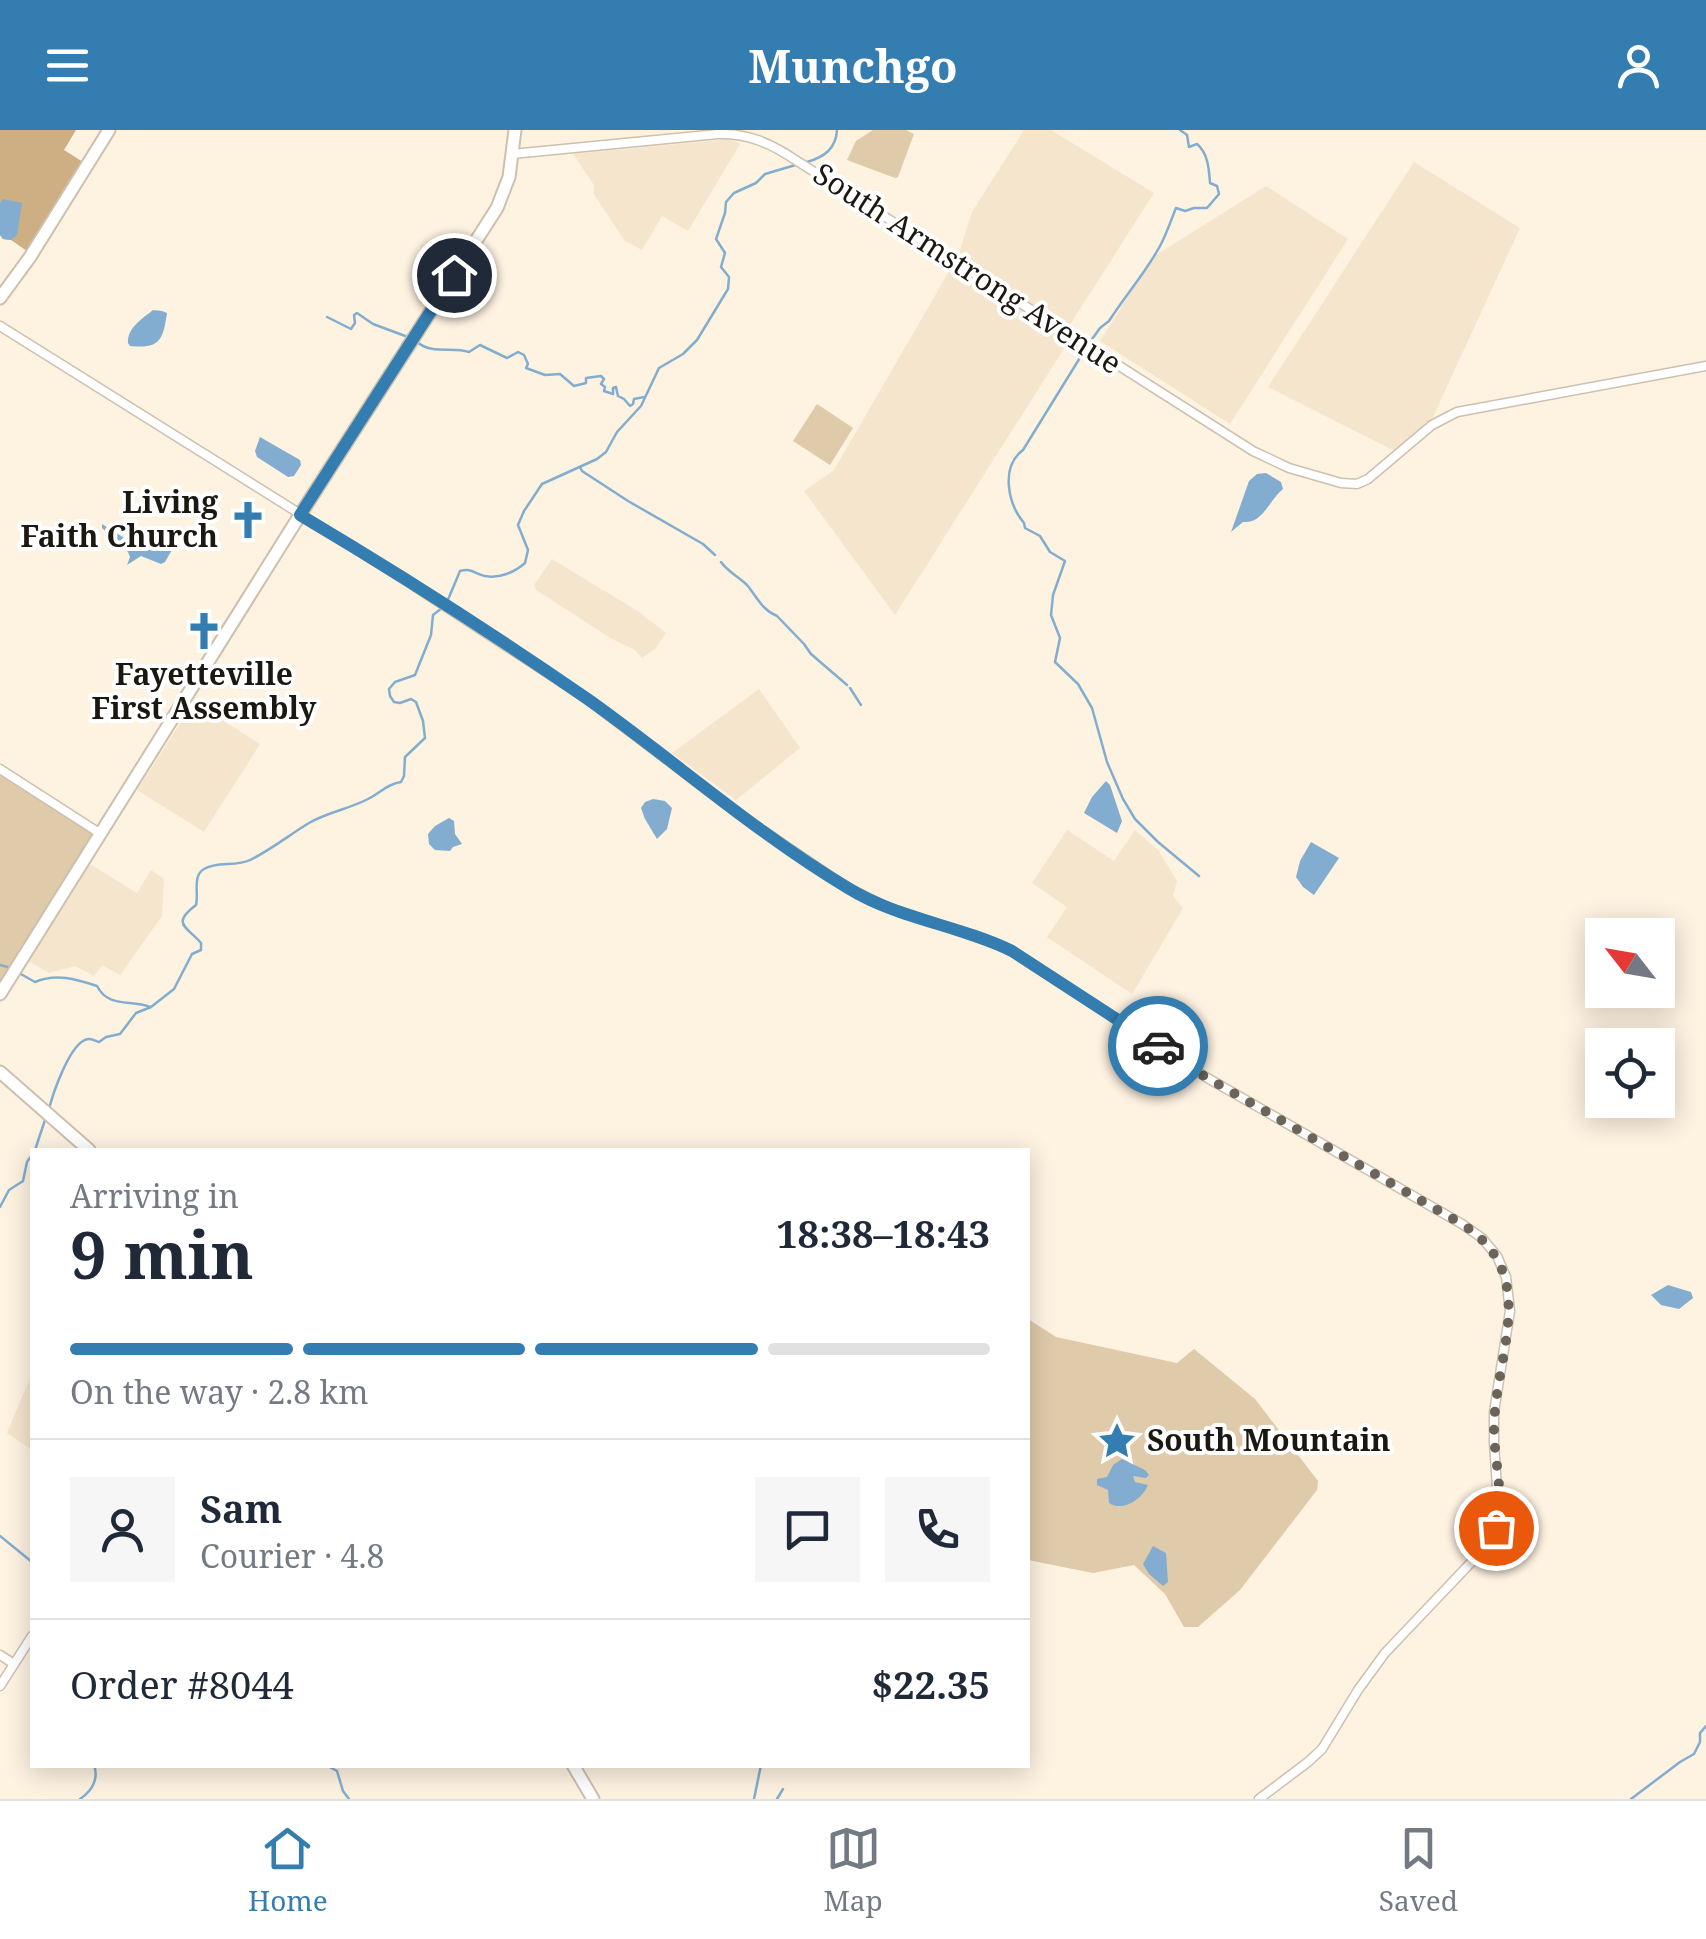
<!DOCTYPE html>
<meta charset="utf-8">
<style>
:root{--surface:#fff;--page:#f6f6f7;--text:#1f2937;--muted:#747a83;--line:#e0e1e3;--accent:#347db1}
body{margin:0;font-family:"Noto Serif",serif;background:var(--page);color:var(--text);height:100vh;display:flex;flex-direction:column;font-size:38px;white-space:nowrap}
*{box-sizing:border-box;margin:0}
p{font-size:32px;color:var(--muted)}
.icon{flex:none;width:55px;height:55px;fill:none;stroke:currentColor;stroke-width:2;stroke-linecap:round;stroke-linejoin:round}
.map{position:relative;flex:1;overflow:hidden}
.drawer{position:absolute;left:30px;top:1018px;width:1000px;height:620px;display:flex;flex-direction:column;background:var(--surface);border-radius:0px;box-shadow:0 5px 25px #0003}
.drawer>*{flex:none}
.needle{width:65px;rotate:301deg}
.tools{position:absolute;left:1585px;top:788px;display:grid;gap:20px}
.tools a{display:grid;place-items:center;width:90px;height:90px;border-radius:0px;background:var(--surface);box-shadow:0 5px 25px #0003;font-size:50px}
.pin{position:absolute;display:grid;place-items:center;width:85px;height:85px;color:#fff;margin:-42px;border:5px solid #fff;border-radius:50%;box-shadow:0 2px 10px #0007}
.courier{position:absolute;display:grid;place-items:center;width:100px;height:100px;margin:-50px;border:8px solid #347db1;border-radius:50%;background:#fff;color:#222;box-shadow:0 2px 12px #0007}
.head em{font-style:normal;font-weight:700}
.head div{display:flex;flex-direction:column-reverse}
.head{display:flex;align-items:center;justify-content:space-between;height:170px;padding:0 40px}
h1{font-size:65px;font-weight:700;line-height:75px}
.bar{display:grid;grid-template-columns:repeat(4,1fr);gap:15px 10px;align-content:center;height:120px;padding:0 40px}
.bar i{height:12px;border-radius:8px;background:var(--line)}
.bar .active{background:var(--accent)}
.bar p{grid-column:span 4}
.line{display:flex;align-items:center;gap:25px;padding:0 40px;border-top:2px solid var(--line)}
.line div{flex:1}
.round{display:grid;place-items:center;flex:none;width:105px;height:105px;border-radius:0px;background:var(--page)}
header{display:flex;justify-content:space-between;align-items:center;height:130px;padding:0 40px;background:var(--accent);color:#fff;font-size:45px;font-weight:700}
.tab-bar{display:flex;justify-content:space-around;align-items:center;height:140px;border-top:2px solid var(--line);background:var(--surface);font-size:28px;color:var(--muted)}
.tab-bar a{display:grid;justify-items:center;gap:5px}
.tab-bar .active{color:var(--accent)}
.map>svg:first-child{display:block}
.built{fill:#f6e5cd}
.green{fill:#dfcaaa}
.forest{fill:#cdaf83}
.water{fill:#83add0}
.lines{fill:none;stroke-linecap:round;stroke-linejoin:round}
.stream{stroke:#83add0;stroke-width:2.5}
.minor-casing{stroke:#ccc0af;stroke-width:11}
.major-casing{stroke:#ccc0af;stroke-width:15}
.minor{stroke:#fff;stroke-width:8}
.major{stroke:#fff;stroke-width:11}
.done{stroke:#6a645a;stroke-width:10;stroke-dasharray:0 18}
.route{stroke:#347db1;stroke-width:12}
.labels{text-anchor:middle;stroke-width:8;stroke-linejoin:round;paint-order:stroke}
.street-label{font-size:30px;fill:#1b1711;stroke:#fff}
.poi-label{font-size:30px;font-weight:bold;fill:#1b1711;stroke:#fff;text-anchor:end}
</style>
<header><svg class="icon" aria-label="menu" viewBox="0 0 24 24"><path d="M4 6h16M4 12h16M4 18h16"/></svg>Munchgo<svg class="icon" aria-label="person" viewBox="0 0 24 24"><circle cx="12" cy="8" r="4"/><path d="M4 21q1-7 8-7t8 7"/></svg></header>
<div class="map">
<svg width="1706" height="1669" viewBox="0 0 1706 1669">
<rect width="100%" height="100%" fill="#fef2e1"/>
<g class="built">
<polygon points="1024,0 1051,0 1154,63 1066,201 1072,206 895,485 804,361 834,340 958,126 972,82"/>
<polygon points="732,9 740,14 688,101 662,86 642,120 625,111 594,64 594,55 573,24"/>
<polygon points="1414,32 1520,98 1432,289 1395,321 1268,257"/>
<polygon points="1266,56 1348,109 1230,294 1100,211 1153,127"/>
<polygon points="552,429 639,482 666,503 655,519 642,528 635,520 612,509 536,460 534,455"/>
<polygon points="759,559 800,618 736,670 672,623"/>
<polygon points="194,572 260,614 204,702 137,660"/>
<polygon points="1067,700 1114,731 1135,700 1158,720 1177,751 1173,766 1183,778 1132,864 1047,807 1067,777 1032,753"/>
<polygon points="85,731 137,763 151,740 164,749 162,786 120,845 102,835 94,846 75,836 49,843 23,828"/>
<polygon points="32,1243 32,1320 7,1303"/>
</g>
<g class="green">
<polygon points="873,0 906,0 914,4 898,47 895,48 847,30 856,11"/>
<polygon points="817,274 853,298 830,335 793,311"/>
<polygon points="0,639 102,704 0,862"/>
<polygon points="1028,1189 1056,1207 1177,1233 1194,1219 1255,1269 1318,1351 1317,1360 1240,1460 1198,1497 1184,1497 1165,1464 1134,1435 1093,1443 1028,1430"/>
</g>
<polygon class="forest" points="0,0 76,0 64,20 83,32 27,121 11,110 3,109 0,105"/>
<g class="water">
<polygon points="3,69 22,73 17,105 11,110 3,109 0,105 0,74"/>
<path d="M153,180l9,1 5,2c-4,27 -7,36 -37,33l-2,-3c-1,-15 14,-24 25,-33z"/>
<polygon points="260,307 300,330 301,335 294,346 288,347 257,327 255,321"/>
<path d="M1266,343l15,9 2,7c-14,11 -20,35 -40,33l-12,10 18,-51 8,-7z"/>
<path d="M102,394l32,20c10,-2 13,-11 22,-13l16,9 1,8 -8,14 -4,2 -20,-8 -14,9 3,-8 -2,-5 -26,-24z"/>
<polygon points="1106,651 1110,655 1122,691 1117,703 1084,683 1092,667"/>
<polygon points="653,669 665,671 672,678 667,699 657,709 645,689 641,678 645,672"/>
<polygon points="449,688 454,691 455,704 462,714 453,717 450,721 435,720 429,714 428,704 435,696"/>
<polygon points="1311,712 1339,728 1314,765 1303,757 1296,747 1300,731"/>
<polygon points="1668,1155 1691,1162 1693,1168 1679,1179 1661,1175 1651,1165"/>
<path d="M1122,1329l23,11 4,5 -3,3 -13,-2 2,6 13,3c-6,15 -26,27 -39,18l-1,-13 -11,-5v-6l10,-2 6,-12z"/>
<polygon points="1153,1416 1166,1423 1168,1452 1163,1456 1149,1444 1143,1434"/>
</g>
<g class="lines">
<g class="stream">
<path d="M807,32c17,-5 29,-13 30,-32"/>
<polyline points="327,187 351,199 355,193 354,185 357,183 373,194 408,207"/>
<path d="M417,212c15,13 36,4 52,10l11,-7 27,13 11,-6 6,3 4,9 -2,4 19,7 15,-1 14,12 12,-3v-5l15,-2 3,3 -3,5 4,3 -1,4 9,3v-6l3,-1 2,9 6,3 6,7 3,-2 1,-5 10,-2"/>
<path d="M1090,212l10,-14 9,-7c16,-25 37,-49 51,-75 7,-13 11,-26 16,-38l9,3 9,-3h13l12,-14 -2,-8 -7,-3c-1,-14 -2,-30 -13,-39l-8,3 -2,-12 -7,-5"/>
<path d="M1086,218l-63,102c-23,17 -15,54 1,73l1,5 15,8 10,16 15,9 -12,34 -2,20 9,23 -5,24 23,22 14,24 15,54 16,37 12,20 23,23 41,34"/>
<polyline points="580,337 582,341 628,371 703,414 715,425"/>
<path d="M721,432c7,10 17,14 26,23 10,12 15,25 30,31l27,28 7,10 36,31"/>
<path d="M447,472l13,-31c12,-3 13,2 25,5 14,3 30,-4 40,-13l3,-13 -10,-25 6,-14 18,-27 55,-25 9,-7 11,-20 24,-26 18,-38 24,-14 14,-14 31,-51 1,-12 -8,-10 4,-14 -9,-14 9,-26 1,-11 8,-9 22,-10 9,-9 34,-10"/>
<polyline points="850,558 861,575"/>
<polyline points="0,835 11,838"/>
<path d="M19,843l16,9c21,-9 41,-3 62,4 12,23 34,13 53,21"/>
<path d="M49,979c4,-16 19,-59 34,-68 6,-4 10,-1 16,1l7,-5 14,-3 16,-21 15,-6 23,-18 18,-35 9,-4v-7c-15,-17 -30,-19 -5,-38 3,-11 -4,-29 8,-36 13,-8 32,-2 46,-9 21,-10 39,-25 59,-37 19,-11 40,-14 59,-24 12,-6 19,-15 33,-17l3,-6 1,-19 20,-19 -2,-17 -7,-19 -5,-3 -11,4 -6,-1 -4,-6 -1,-7 6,-7 20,-7 16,-40 2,-20 9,-7"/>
<polyline points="35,1020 46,987"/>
<polyline points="0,1077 9,1060 23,1051 27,1032 32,1025"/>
<polyline points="0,1406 32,1432"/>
<polyline points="326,1635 337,1641 343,1661 349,1669"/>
<path d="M80,1669c12,-8 19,-20 14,-34"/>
<polyline points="754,1669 761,1635"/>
<polyline points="777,1669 783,1659"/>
<polyline points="1631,1669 1680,1632 1694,1624 1700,1612 1700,1603 1706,1596"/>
</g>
<g class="minor-casing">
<g id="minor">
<path d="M512,24l206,-20c29,-1 52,9 76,25l459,292 36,17 52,15 16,1 11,-5 64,-54 25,-13 249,-46"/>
<polyline points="0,196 396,444 587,569 740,685 848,758 887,777 994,813 1011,821 1204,946 1462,1094 1482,1108 1497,1126 1506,1147 1510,1181 1494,1282 1494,1313 1499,1388 1493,1406 1481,1422 1385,1523 1358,1560 1322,1619 1308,1632 1259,1669"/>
<polyline points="0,639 101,704"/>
<polyline points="0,1525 14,1534"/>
<polyline points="0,1556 32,1506"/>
</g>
</g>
<g class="major-casing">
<g id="major">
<polyline points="0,168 30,127 109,0"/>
<polyline points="0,864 300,385 497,78 509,47 515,0"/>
<polyline points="0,942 89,1020"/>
<polyline points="573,1635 593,1669"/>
</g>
</g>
<use href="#minor" class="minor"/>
<use href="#major" class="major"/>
</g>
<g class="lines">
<path class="done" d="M1158,916l46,30 258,148c80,51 33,130 32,204 0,32 11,69 2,100"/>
<path class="route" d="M454,145l-154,240c98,58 195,120 289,185 87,62 167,133 259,188 50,31 111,37 164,63l146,95"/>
</g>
<defs>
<g id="church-bare" transform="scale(3)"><path d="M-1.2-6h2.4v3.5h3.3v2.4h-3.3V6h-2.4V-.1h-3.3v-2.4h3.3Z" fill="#347db1" stroke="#fff" stroke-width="2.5" paint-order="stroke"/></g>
<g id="sight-bare" transform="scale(3)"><path d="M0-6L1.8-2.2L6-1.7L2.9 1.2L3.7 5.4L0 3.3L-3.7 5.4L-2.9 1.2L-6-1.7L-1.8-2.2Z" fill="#347db1" stroke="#fff" stroke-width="2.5" paint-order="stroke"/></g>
</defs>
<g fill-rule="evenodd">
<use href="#church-bare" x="248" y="390"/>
<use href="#church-bare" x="204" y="501"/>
<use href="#sight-bare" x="1117" y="1311"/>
</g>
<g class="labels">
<g class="street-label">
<text transform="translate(967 139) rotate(33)" y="10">South Armstrong Avenue</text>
</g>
<g class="poi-label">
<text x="218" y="383">Living<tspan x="218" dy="34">Faith Church</tspan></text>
<text x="204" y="555" text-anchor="middle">Fayetteville<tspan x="204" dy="34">First Assembly</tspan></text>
<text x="1147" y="1321" text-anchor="start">South Mountain</text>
</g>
</g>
</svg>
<div class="tools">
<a><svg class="needle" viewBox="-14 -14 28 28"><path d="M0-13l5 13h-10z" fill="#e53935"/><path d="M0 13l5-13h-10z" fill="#747a83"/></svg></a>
<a><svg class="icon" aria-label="locate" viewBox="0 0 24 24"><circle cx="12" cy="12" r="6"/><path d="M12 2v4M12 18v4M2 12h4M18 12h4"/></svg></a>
</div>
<div class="pin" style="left:1496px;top:1398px;background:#ea580c"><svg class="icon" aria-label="bag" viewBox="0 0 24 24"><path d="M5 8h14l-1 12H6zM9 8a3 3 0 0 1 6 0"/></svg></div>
<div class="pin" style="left:454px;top:145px;background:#1f2937"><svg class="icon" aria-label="home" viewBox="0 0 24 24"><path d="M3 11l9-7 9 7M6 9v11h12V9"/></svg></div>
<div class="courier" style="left:1158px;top:916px"><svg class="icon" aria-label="car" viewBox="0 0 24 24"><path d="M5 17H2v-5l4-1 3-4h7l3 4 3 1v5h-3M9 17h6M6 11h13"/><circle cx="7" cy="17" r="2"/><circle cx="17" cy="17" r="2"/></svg></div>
<section class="drawer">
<div class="head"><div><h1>9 min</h1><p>Arriving in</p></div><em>18:38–18:43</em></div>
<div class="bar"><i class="active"></i><i class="active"></i><i class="active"></i><i></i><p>On the way · 2.8 km</p></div>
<div class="line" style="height:180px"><a class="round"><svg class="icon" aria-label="person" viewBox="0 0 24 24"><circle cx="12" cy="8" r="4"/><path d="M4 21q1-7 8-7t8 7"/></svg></a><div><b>Sam</b><p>Courier · 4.8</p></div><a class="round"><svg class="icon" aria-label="chat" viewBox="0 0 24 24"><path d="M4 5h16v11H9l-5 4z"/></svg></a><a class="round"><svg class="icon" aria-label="phone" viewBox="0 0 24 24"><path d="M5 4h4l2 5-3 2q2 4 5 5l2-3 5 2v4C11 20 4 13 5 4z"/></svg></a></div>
<div class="line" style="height:130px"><div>Order #8044</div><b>$22.35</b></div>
</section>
</div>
<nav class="tab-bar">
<a class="active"><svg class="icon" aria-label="home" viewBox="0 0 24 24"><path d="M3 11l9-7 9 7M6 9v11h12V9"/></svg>Home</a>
<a><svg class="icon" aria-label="map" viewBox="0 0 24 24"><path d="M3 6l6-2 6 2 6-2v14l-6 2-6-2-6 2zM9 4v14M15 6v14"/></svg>Map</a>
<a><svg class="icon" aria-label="saved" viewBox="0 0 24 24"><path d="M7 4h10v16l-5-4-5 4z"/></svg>Saved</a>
</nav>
